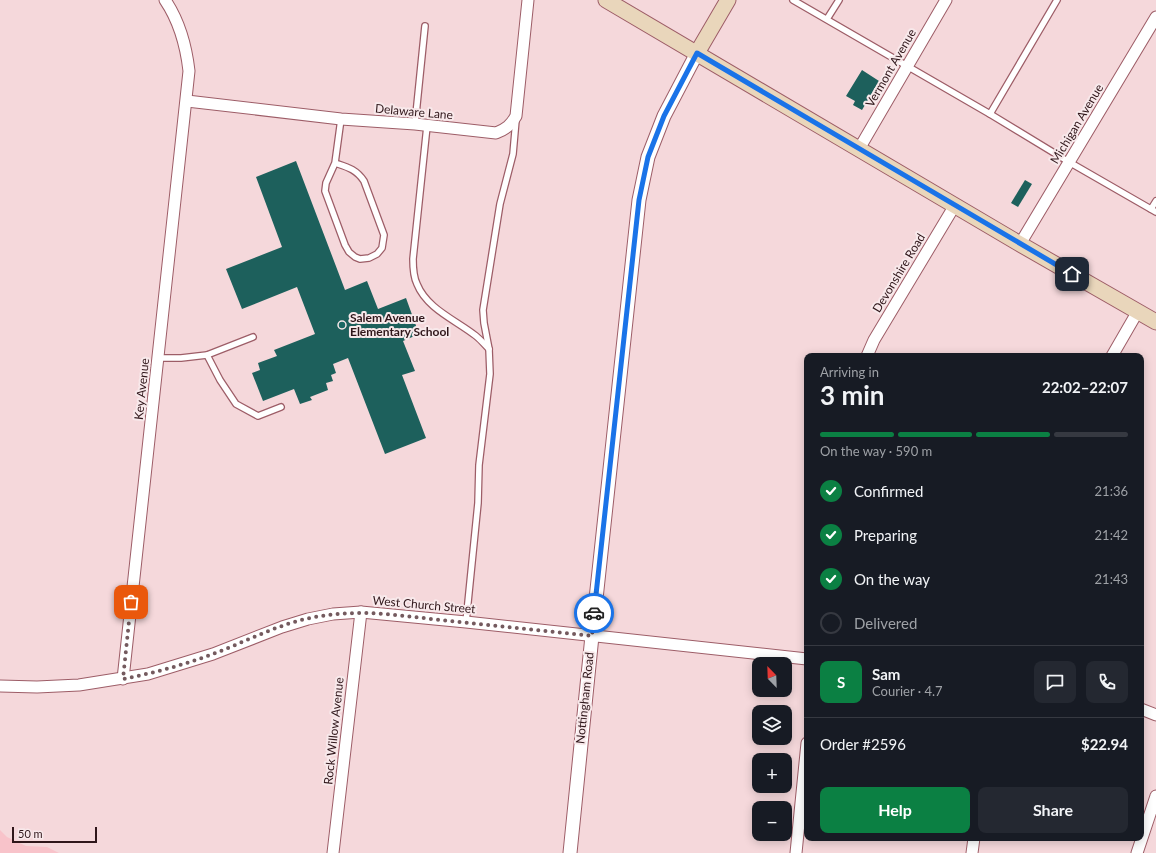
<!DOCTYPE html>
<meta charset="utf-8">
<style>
:root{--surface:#171b24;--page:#242831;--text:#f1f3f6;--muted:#9ea1a6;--line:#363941;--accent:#0b8043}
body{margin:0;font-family:Lato,sans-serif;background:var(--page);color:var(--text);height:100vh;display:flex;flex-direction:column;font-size:15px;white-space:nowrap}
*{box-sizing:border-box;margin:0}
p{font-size:13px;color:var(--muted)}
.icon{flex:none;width:22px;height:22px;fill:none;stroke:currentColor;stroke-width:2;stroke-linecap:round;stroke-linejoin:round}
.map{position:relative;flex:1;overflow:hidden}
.drawer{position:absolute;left:804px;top:353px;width:340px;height:488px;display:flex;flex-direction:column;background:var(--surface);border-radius:8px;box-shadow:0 2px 10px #0003}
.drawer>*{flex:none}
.needle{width:26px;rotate:337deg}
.buttons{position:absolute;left:752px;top:657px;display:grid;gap:8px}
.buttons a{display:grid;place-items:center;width:40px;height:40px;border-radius:8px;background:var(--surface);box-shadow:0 2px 10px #0003;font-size:20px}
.scale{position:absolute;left:12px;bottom:10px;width:85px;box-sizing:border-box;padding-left:4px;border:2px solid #2f161a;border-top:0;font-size:11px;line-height:14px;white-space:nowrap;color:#2f161a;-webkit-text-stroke:3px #f8e9eb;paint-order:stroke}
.pin{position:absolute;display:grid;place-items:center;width:34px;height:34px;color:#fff;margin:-17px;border-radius:8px;box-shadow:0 2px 6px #0006}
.courier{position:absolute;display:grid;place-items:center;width:40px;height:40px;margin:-20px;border:3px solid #1a73e8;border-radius:50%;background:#fff;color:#222;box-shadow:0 1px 5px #0007}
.headline em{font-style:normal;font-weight:700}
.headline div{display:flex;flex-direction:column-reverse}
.headline{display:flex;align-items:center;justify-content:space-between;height:68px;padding:0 16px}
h1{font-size:26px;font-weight:700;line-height:30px}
.bar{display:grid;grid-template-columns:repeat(4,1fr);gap:6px 4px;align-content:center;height:48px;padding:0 16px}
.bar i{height:5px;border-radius:3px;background:var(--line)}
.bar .selected{background:var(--accent)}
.bar p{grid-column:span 4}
.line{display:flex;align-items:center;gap:10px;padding:0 16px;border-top:1px solid var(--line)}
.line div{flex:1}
.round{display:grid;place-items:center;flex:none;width:42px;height:42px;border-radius:8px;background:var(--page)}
ol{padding:0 16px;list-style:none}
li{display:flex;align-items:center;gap:12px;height:44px}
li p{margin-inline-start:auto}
li .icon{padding:4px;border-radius:50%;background:var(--accent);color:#fff;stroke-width:4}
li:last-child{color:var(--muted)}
li i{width:22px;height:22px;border:2px solid var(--line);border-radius:50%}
.button{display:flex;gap:8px;margin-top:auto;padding:8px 16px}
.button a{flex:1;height:46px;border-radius:8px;background:var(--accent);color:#fff;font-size:16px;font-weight:700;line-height:46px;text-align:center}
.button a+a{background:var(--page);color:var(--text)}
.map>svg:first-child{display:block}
.green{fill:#f8c3ca}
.building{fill:#1d605c}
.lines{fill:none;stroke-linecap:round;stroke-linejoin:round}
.service-casing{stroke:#9d5d67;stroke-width:8}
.minor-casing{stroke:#9d5d67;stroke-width:13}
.tertiary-casing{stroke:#9d5d67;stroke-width:15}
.secondary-casing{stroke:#9d5d67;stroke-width:17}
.service{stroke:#fff;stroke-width:5.5}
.minor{stroke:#fff;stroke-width:11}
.tertiary{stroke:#fff;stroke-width:13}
.secondary{stroke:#e9d6bb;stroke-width:15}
.done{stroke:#745a5e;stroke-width:4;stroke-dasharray:0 7.2}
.route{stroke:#1a73e8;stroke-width:5}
.poi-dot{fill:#1a6763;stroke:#f8e9eb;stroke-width:1.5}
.labels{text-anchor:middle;stroke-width:4;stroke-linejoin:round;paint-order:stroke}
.street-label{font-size:12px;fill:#2f161a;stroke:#f8e9eb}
.poi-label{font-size:12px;font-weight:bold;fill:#2f161a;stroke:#f8e9eb;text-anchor:start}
</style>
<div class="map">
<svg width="1156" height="853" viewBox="0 0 1156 853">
<rect width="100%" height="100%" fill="#f5d8db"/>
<polygon class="green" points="0,830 7,837 26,846 47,847 59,853 0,853"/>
<g class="building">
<polygon points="862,70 879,81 862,110 853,105 855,101 846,96"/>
<polygon points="296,161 345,290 367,281 378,309 406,298 419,334 403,341 415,371 402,375 426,438 385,454 348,358 333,364 336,373 331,375 333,381 326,383 328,390 310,397 312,400 300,404 294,389 263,401 252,373 260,370 258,363 277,356 274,350 315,334 297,287 242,309 226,269 282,247 256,177"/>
<polygon points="1025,180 1032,184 1018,207 1011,203"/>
</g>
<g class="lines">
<g class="service-casing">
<g id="service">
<polyline points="793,0 990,114 1069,162 1156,212"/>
<polyline points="827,19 839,0"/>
<polyline points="990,114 1057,0"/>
<polyline points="415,124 425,26"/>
<path d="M427,126l-14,133c0,8 0,17 4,25 10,25 39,36 59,52 5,4 9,9 13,13"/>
<path d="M335,163c12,4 21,6 29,18l20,54 -2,13 -5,6 -8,4 -9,1 -5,-2 -6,-5 -4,-7 -20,-54 1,-8 9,-20 6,-44"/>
<polyline points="1151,209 1156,201"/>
<polyline points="207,355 220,380 236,404 258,416 281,407"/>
<polyline points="158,358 181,358 207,355 253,337"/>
<polyline points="466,622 478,503 479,465 490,374 489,349 484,323 483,310 500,204 513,154 516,120"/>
</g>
</g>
<g class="minor-casing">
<g id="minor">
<path d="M187,101l154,18 74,5 81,9c10,-4 15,-8 20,-17l12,-116"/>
<polyline points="859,149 946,0"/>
<polyline points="1020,244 1156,17"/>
<polyline points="867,356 874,340 955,205"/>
<polyline points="1112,356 1138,311"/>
<path d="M123,679l66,-608c-3,-26 -9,-49 -24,-71"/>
<polyline points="0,686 37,687 79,685 148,674 213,654 282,627 308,619 333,614 361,612 466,622 807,659"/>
<polyline points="1141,709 1156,715"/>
<polyline points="333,853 361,612"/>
<polyline points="796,853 807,743"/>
<polyline points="972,853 974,838"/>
<polyline points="1137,853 1156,796"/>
</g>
</g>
<g class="tertiary-casing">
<polyline id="tertiary" points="570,853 592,636 639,200 648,157 664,116 697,53"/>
</g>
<g class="secondary-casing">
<g id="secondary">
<polyline points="606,0 1020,244 1156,322"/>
<polyline points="697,53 728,0"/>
</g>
</g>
<use href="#service" class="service"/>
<use href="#minor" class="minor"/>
<use href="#tertiary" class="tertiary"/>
<use href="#secondary" class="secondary"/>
</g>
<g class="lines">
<path class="done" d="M131,602l-8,77c30,-6 61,-14 90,-25 32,-12 63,-29 97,-36 25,-5 50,-6 75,-4l207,22 2,-23"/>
<polyline class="route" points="594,613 639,200 648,157 664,116 697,53 1072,274"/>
</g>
<circle class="poi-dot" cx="342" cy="325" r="4"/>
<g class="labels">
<g class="street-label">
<text transform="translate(891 68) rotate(-60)" y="4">Vermont Avenue</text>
<text transform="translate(414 112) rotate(5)" y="4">Delaware Lane</text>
<text transform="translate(1077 124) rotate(-59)" y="4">Michigan Avenue</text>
<text transform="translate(899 273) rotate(-59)" y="4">Devonshire Road</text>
<text transform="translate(142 389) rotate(-84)" y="4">Key Avenue</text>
<text transform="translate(424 605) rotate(5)" y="4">West Church Street</text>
<text transform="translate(585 698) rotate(-84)" y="4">Nottingham Road</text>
<text transform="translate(334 731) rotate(-84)" y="4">Rock Willow Avenue</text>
</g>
<g class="poi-label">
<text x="350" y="322">Salem Avenue<tspan x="350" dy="14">Elementary School</tspan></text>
</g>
</g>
</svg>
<div class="buttons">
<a><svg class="needle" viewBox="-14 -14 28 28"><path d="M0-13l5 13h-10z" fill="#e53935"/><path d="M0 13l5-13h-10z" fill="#9ea1a6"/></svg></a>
<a><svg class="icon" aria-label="layers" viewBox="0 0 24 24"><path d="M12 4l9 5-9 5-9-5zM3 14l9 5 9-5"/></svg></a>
<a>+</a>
<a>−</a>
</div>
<div class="scale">50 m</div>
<div class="pin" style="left:131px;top:602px;background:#ea580c"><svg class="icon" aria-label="bag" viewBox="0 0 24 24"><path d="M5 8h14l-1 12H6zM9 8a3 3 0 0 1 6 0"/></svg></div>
<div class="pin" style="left:1072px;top:274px;background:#1f2937"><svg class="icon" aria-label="home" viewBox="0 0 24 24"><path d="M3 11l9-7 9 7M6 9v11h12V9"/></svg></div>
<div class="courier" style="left:594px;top:613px"><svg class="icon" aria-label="car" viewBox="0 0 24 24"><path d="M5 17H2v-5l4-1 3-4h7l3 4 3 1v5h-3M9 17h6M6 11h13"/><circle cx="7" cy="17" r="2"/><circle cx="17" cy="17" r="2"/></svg></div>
<section class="drawer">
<div class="headline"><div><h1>3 min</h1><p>Arriving in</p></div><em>22:02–22:07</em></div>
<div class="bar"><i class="selected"></i><i class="selected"></i><i class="selected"></i><i></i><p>On the way · 590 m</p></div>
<ol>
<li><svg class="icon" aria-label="check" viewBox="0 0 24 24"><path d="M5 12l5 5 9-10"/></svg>Confirmed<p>21:36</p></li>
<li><svg class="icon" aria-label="check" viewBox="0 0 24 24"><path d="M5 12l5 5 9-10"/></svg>Preparing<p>21:42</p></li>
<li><svg class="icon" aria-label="check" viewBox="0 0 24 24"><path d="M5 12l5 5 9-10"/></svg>On the way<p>21:43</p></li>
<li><i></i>Delivered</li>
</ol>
<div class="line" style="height:72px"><b class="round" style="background:var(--accent);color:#fff">S</b><div><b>Sam</b><p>Courier · 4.7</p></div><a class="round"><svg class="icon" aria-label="chat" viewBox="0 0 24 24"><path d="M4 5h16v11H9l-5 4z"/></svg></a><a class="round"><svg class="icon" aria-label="phone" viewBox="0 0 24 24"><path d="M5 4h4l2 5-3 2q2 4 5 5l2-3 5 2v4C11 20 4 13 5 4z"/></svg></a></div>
<div class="line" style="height:52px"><div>Order #2596</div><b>$22.94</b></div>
<div class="button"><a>Help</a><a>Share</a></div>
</section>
</div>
